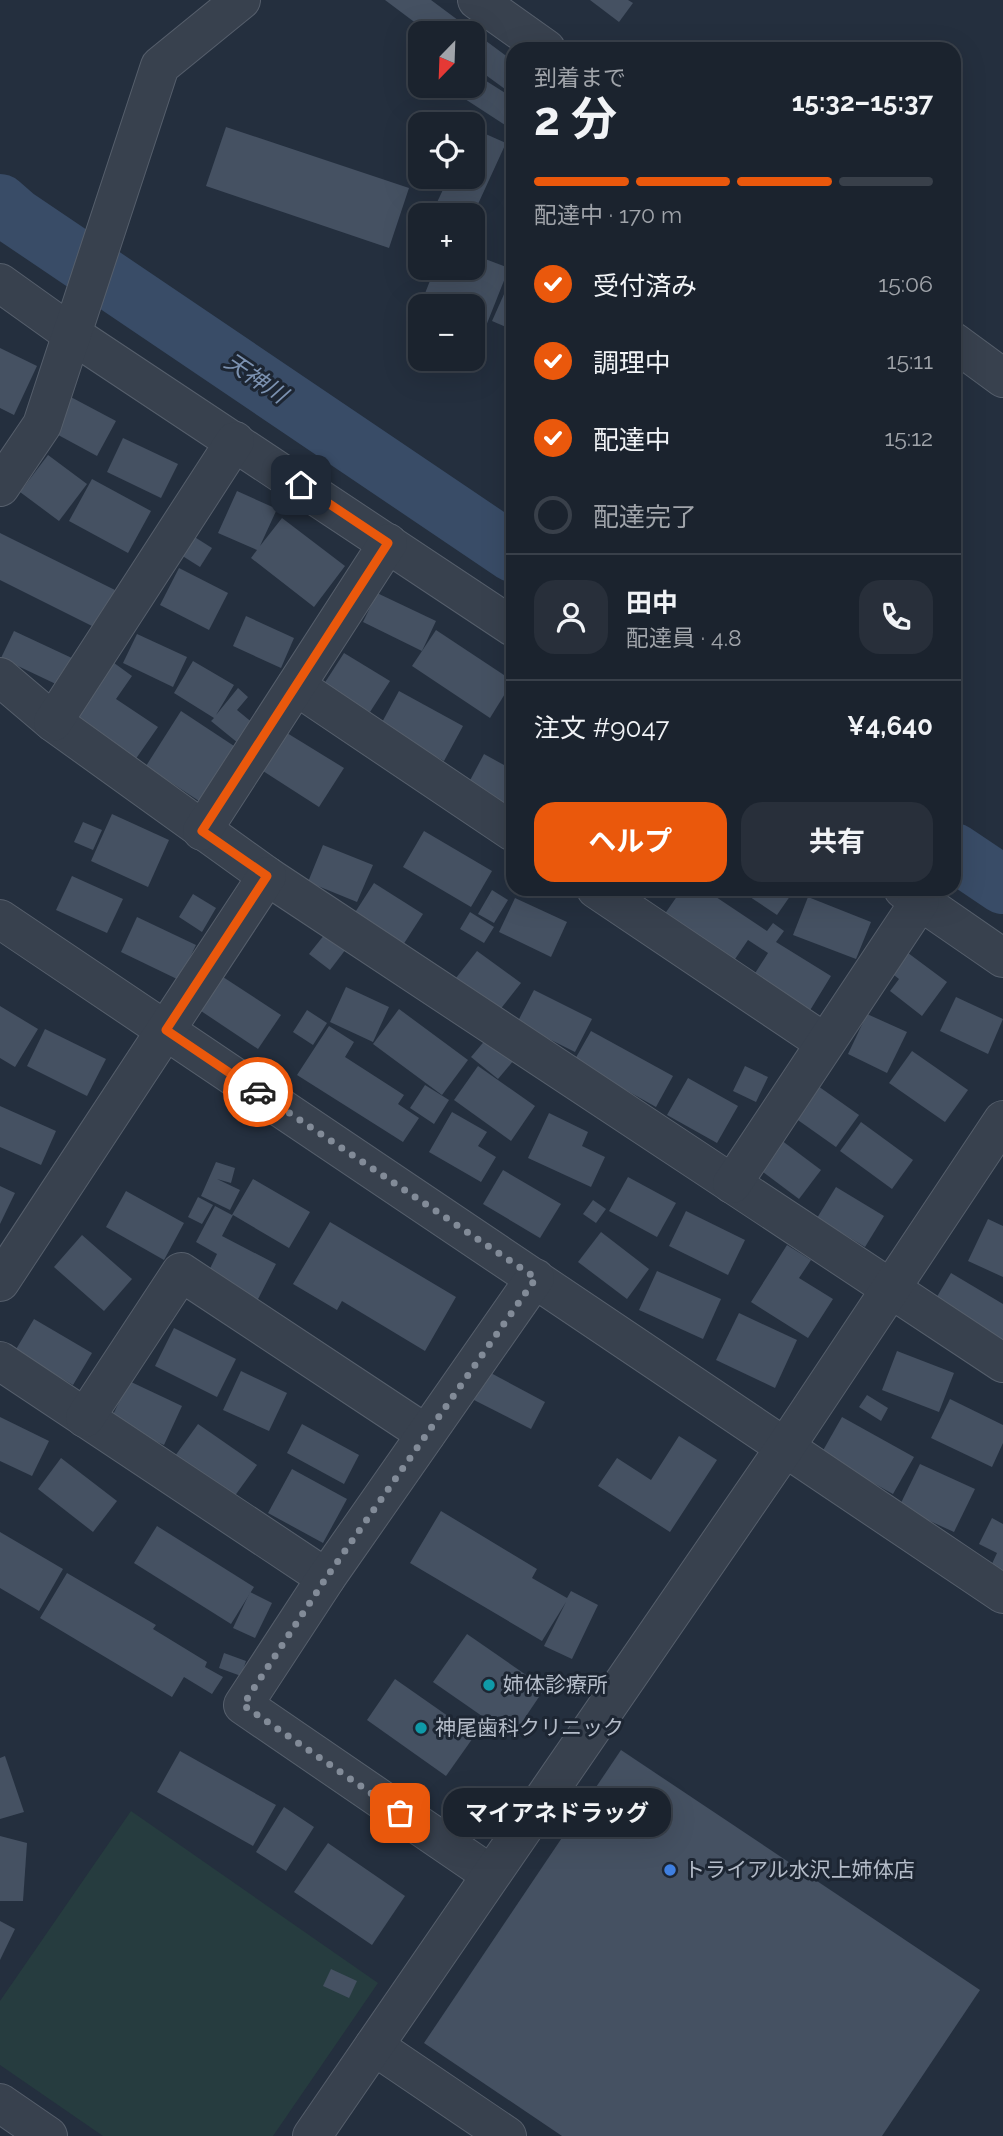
<!DOCTYPE html>
<html lang="ja">
<meta charset="utf-8">
<style>
:root{--surface:#1b232e;--page:#282f3a;--text:#f1f3f6;--muted:#a0a4aa;--line:#39404a;--accent:#ea580c}
body{margin:0;font-family:Raleway,"Noto Sans JP",sans-serif;background:var(--page);color:var(--text);height:100vh;display:flex;flex-direction:column;font-size:26px;white-space:nowrap}
*{box-sizing:border-box;margin:0}
p{font-size:23px;color:var(--muted)}
.icon{flex:none;width:38px;height:38px;fill:none;stroke:currentColor;stroke-width:2;stroke-linecap:round;stroke-linejoin:round}
.map{position:relative;flex:1;overflow:hidden}
.panel{position:absolute;left:506px;top:42px;width:455px;height:854px;display:flex;flex-direction:column;background:var(--surface);border-radius:21px;box-shadow:0 7px 28px #0002,0 0 0 2px var(--line)}
.panel>*{flex:none}
.needle{width:46px;rotate:203deg}
.buttons{position:absolute;left:408px;top:21px;display:grid;gap:14px}
.buttons a{display:grid;place-items:center;width:77px;height:77px;border-radius:14px;background:var(--surface);box-shadow:0 7px 28px #0002,0 0 0 2px var(--line);font-size:35px}
.pin{position:absolute;display:grid;place-items:center;width:60px;height:60px;color:#fff;margin:-30px;border-radius:14px;box-shadow:0 4px 10px #0006}
.courier{position:absolute;display:grid;place-items:center;width:70px;height:70px;margin:-35px;border:5px solid #ea580c;border-radius:50%;background:#fff;color:#222;box-shadow:0 2px 9px #0007}
.bubble{position:absolute;height:49px;border-radius:21px;background:var(--surface);box-shadow:0 7px 28px #0002,0 0 0 2px var(--line);font-size:23px;font-weight:700;line-height:49px;text-align:center}
.overview em{font-style:normal;font-weight:700}
.overview div{display:flex;flex-direction:column-reverse}
.overview{display:flex;align-items:center;justify-content:space-between;height:119px;padding:0 28px}
h1{font-size:46px;font-weight:700;line-height:52px}
.bar{display:grid;grid-template-columns:repeat(4,1fr);gap:10px 7px;align-content:center;height:84px;padding:0 28px}
.bar i{height:9px;border-radius:5px;background:var(--line)}
.bar .active{background:var(--accent)}
.bar p{grid-column:span 4}
.line{display:flex;align-items:center;gap:18px;padding:0 28px;border-top:2px solid var(--line)}
.line div{flex:1}
.round{display:grid;place-items:center;flex:none;width:74px;height:74px;border-radius:21px;background:var(--page)}
ol{padding:0 28px;list-style:none}
li{display:flex;align-items:center;gap:21px;height:77px}
li p{margin-inline-start:auto}
li .icon{padding:7px;border-radius:50%;background:var(--accent);color:#fff;stroke-width:4}
li:last-child{color:var(--muted)}
li i{width:38px;height:38px;border:4px solid var(--line);border-radius:50%}
.button{display:flex;gap:14px;margin-top:auto;padding:14px 28px}
.button a{flex:1;height:80px;border-radius:21px;background:var(--accent);color:#fff;font-size:28px;font-weight:700;line-height:80px;text-align:center}
.button a+a{background:var(--page);color:var(--text)}
.map>svg:first-child{display:block}
.green{fill:#263c3f}
.lines{fill:none;stroke-linecap:round;stroke-linejoin:round}
.river{stroke:#394c67;stroke-width:58}
.building{fill:#455162}
.minor-casing{stroke:#565f6c;stroke-width:40}
.minor{stroke:#38414e;stroke-width:38}
.done{stroke:#828b98;stroke-width:7;stroke-dasharray:0 12.6}
.route{stroke:#ea580c;stroke-width:9}
.culture-dot{fill:#0f9aa8;stroke:#1d2633;stroke-width:2.5}
.shop-dot{fill:#3f7fe0;stroke:#1d2633;stroke-width:2.5}
.labels{text-anchor:middle;stroke-width:6;stroke-linejoin:round;paint-order:stroke}
.poi-label{font-size:21px;fill:#b4bcc9;stroke:#1d2633;text-anchor:start}
.water-label{font-size:23px;font-style:italic;fill:#7c92b1;stroke:#1d2633}
</style>
<div class="map">
<svg width="1003" height="2136" viewBox="0 0 1003 2136">
<rect width="100%" height="100%" fill="#242f3e"/>
<polygon class="green" points="131,1811 378,1983 273,2136 103,2136 0,2065 0,2001"/>
<g class="lines">
<g class="river">
<polyline points="0,203 16,217 513,553"/>
<polyline points="954,852 1003,885"/>
</g>
</g>
<g class="building">
<polygon points="385,0 431,0 513,61 513,95 472,65 472,33 429,33"/>
<polygon points="590,0 628,0 633,3 619,22"/>
<polygon points="472,72 513,98 513,114 505,125 445,86 472,86"/>
<polygon points="226,127 409,188 389,248 206,186"/>
<polygon points="472,128 506,143 473,215 431,215 449,177 472,177"/>
<polygon points="472,254 509,268 486,326 472,320 472,306 437,306 422,301 435,268 472,268"/>
<polygon points="513,274 513,330 492,321"/>
<polygon points="0,348 37,366 14,415 0,408"/>
<polygon points="67,395 116,421 97,456 49,430"/>
<polygon points="123,438 178,464 161,498 107,472"/>
<polygon points="48,455 87,484 59,521 20,492"/>
<polygon points="92,479 151,511 128,553 69,521"/>
<polygon points="237,491 277,509 260,546 282,518 345,566 314,607 251,558 257,550 218,533"/>
<polygon points="0,533 115,590 96,628 0,580"/>
<polygon points="193,536 212,548 200,567 181,555"/>
<polygon points="179,568 228,593 209,630 160,605"/>
<polygon points="377,593 436,621 422,651 363,622"/>
<polygon points="246,616 294,638 281,668 233,646"/>
<polygon points="436,630 513,681 490,718 412,666"/>
<polygon points="14,631 74,659 60,686 1,658"/>
<polygon points="137,634 187,657 173,687 123,663"/>
<polygon points="344,653 390,681 370,712 324,684"/>
<polygon points="110,660 132,676 116,699 158,727 135,760 72,717"/>
<polygon points="193,661 234,685 216,715 238,688 248,697 237,710 254,724 238,743 211,721 214,718 174,693"/>
<polygon points="399,691 463,726 444,761 380,726"/>
<polygon points="181,711 234,746 199,801 146,766"/>
<polygon points="287,733 344,768 319,807 263,771"/>
<polygon points="484,754 513,770 513,812 467,786"/>
<polygon points="112,814 169,840 148,887 91,861"/>
<polygon points="83,822 102,830 93,850 74,842"/>
<polygon points="424,831 492,871 471,907 403,867"/>
<polygon points="323,845 373,865 357,902 308,882"/>
<polygon points="72,876 123,899 107,933 56,910"/>
<polygon points="374,883 423,914 403,945 354,914"/>
<polygon points="682,889 704,889 767,931 773,923 784,931 776,942 831,976 809,1012 752,978 768,953 748,940 731,965 662,918"/>
<polygon points="738,889 795,889 777,915"/>
<polygon points="492,890 508,900 494,923 478,914"/>
<polygon points="193,894 216,908 202,932 179,917"/>
<polygon points="808,897 871,922 856,959 793,935"/>
<polygon points="515,898 567,922 551,957 499,932"/>
<polygon points="470,912 494,927 484,943 460,929"/>
<polygon points="137,917 196,945 179,980 121,952"/>
<polygon points="325,934 346,949 330,970 309,954"/>
<polygon points="900,947 947,982 922,1016 890,991 899,979 885,968"/>
<polygon points="477,951 521,983 499,1011 456,978"/>
<polygon points="223,977 281,1015 258,1049 201,1011"/>
<polygon points="346,987 389,1007 373,1042 330,1022"/>
<polygon points="534,990 592,1019 575,1052 517,1023"/>
<polygon points="956,997 1003,1019 988,1054 940,1031"/>
<polygon points="0,1006 38,1029 15,1067 0,1058"/>
<polygon points="399,1009 468,1060 442,1095 373,1044"/>
<polygon points="307,1010 327,1023 313,1045 293,1032"/>
<polygon points="867,1014 907,1032 887,1073 848,1054"/>
<polygon points="329,1026 354,1042 345,1057 404,1095 398,1104 419,1118 403,1142 297,1075"/>
<polygon points="45,1029 106,1059 87,1096 27,1066"/>
<polygon points="591,1031 673,1076 656,1107 574,1061"/>
<polygon points="487,1038 514,1060 498,1079 471,1057"/>
<polygon points="912,1051 968,1090 945,1122 889,1083"/>
<polygon points="478,1066 535,1106 511,1141 454,1100"/>
<polygon points="745,1066 768,1077 756,1102 733,1091"/>
<polygon points="688,1078 738,1106 717,1143 667,1115"/>
<polygon points="425,1085 449,1100 434,1124 410,1108"/>
<polygon points="818,1086 859,1115 836,1147 795,1118"/>
<polygon points="0,1106 56,1131 41,1165 0,1147"/>
<polygon points="452,1112 487,1132 478,1146 496,1157 481,1182 429,1152"/>
<polygon points="549,1113 588,1132 582,1146 605,1157 591,1187 528,1158"/>
<polygon points="861,1122 913,1160 892,1189 840,1151"/>
<polygon points="773,1134 821,1170 799,1199 751,1163"/>
<polygon points="216,1162 235,1168 231,1183 217,1179 240,1190 230,1210 201,1196"/>
<polygon points="503,1170 561,1204 540,1238 483,1204"/>
<polygon points="628,1177 676,1203 657,1237 609,1211"/>
<polygon points="253,1179 310,1212 289,1248 233,1215 222,1236 276,1264 256,1303 206,1277 217,1254 196,1242 215,1206 232,1215"/>
<polygon points="0,1186 15,1193 0,1224"/>
<polygon points="836,1187 884,1216 865,1247 817,1218"/>
<polygon points="126,1191 184,1223 164,1260 106,1227"/>
<polygon points="198,1197 213,1205 202,1224 188,1217"/>
<polygon points="593,1200 606,1209 596,1223 583,1214"/>
<polygon points="686,1211 745,1240 728,1275 669,1246"/>
<polygon points="988,1219 1003,1226 1003,1277 968,1261"/>
<polygon points="330,1222 456,1297 425,1351 342,1301 337,1310 293,1284"/>
<polygon points="601,1232 649,1269 627,1299 578,1262"/>
<polygon points="82,1235 132,1279 104,1311 54,1267"/>
<polygon points="787,1245 811,1260 799,1278 833,1299 808,1338 751,1302"/>
<polygon points="657,1271 721,1299 703,1339 639,1310"/>
<polygon points="951,1273 1003,1304 1003,1346 932,1305"/>
<polygon points="739,1313 797,1340 775,1388 716,1360"/>
<polygon points="34,1319 92,1353 73,1385 15,1351"/>
<polygon points="174,1328 236,1359 217,1397 155,1366"/>
<polygon points="897,1351 954,1373 939,1412 882,1390"/>
<polygon points="241,1371 287,1393 269,1431 223,1410"/>
<polygon points="489,1372 545,1402 531,1429 474,1400"/>
<polygon points="129,1381 182,1406 164,1445 110,1421"/>
<polygon points="867,1395 888,1408 881,1421 859,1407"/>
<polygon points="950,1399 1003,1425 1003,1443 992,1467 931,1438"/>
<polygon points="0,1417 49,1441 32,1476 0,1461"/>
<polygon points="842,1417 914,1457 893,1494 821,1454"/>
<polygon points="198,1424 257,1465 234,1497 175,1456"/>
<polygon points="302,1424 359,1455 344,1484 287,1453"/>
<polygon points="679,1436 717,1460 670,1532 598,1486 617,1458 651,1480"/>
<polygon points="61,1458 117,1501 93,1532 38,1489"/>
<polygon points="920,1464 975,1489 954,1532 899,1507"/>
<polygon points="292,1469 347,1499 323,1543 268,1513"/>
<polygon points="441,1511 537,1569 532,1578 567,1598 571,1591 598,1605 572,1659 544,1646 566,1602 542,1641 410,1563"/>
<polygon points="992,1518 1003,1524 1003,1574 990,1568 997,1553 979,1544"/>
<polygon points="157,1526 254,1587 231,1624 134,1563"/>
<polygon points="0,1532 63,1569 39,1611 0,1588"/>
<polygon points="67,1573 156,1625 153,1629 207,1662 205,1667 223,1677 212,1694 184,1677 172,1697 40,1618"/>
<polygon points="250,1592 272,1603 255,1638 233,1628"/>
<polygon points="467,1634 545,1688 512,1737 433,1682"/>
<polygon points="224,1653 246,1661 241,1676 219,1668"/>
<polygon points="395,1679 475,1735 446,1776 367,1720"/>
<polygon points="621,1750 980,1990 882,2136 562,2136 424,2043"/>
<polygon points="180,1751 276,1805 253,1846 157,1792"/>
<polygon points="5,1756 24,1812 0,1819 0,1758"/>
<polygon points="284,1807 314,1827 286,1871 256,1852"/>
<polygon points="0,1836 27,1843 23,1901 0,1901"/>
<polygon points="328,1843 405,1896 372,1945 294,1892"/>
<polygon points="0,1921 15,1929 0,1960"/>
<polygon points="331,1969 357,1981 349,1998 323,1986"/>
</g>
<g class="lines">
<g class="minor-casing">
<g id="minor">
<polyline points="477,0 546,49"/>
<polyline points="0,283 70,333 513,627"/>
<polyline points="954,342 1003,378"/>
<polyline points="0,487 42,425 160,66 241,0"/>
<polyline points="0,677 53,722 267,876 1003,1363"/>
<polyline points="296,686 513,832"/>
<polyline points="53,722 235,441"/>
<polyline points="202,831 388,543"/>
<polyline points="596,889 825,1043"/>
<polyline points="903,889 1003,958"/>
<polyline points="0,919 1003,1594"/>
<polyline points="732,1184 920,901"/>
<polyline points="0,1282 267,876"/>
<polyline points="0,1361 326,1578"/>
<polyline points="85,1418 181,1272 426,1434"/>
<polyline points="490,1874 243,1705 326,1578 535,1278"/>
<polyline points="374,2046 507,2136"/>
<polyline points="0,2103 48,2136"/>
<polyline points="312,2136 786,1446 1003,1120"/>
</g>
</g>
<use href="#minor" class="minor"/>
</g>
<g class="lines">
<polyline class="done" points="258,1092 536,1278 326,1578 243,1705 400,1813"/>
<polyline class="route" points="258,1092 166,1030 267,876 202,831 388,543 301,485"/>
</g>
<g class="culture-dot">
<circle cx="489" cy="1685" r="7"/>
<circle cx="421" cy="1728" r="7"/>
</g>
<circle class="shop-dot" cx="670" cy="1870" r="7"/>
<g class="labels">
<g class="poi-label">
<text x="503" y="1692">姉体診療所</text>
<text x="435" y="1735">神尾歯科クリニック</text>
<text x="684" y="1877">トライアル水沢上姉体店</text>
</g>
<g class="water-label">
<text transform="translate(256 378) rotate(34)" y="8">天神川</text>
</g>
</g>
</svg>
<div class="buttons">
<a><svg class="needle" viewBox="-14 -14 28 28"><path d="M0-13l5 13h-10z" fill="#e53935"/><path d="M0 13l5-13h-10z" fill="#a0a4aa"/></svg></a>
<a><svg class="icon" aria-label="locate" viewBox="0 0 24 24"><circle cx="12" cy="12" r="6"/><path d="M12 2v4M12 18v4M2 12h4M18 12h4"/></svg></a>
<a>+</a>
<a>−</a>
</div>
<div class="pin" style="left:400px;top:1813px;background:#ea580c"><svg class="icon" aria-label="bag" viewBox="0 0 24 24"><path d="M5 8h14l-1 12H6zM9 8a3 3 0 0 1 6 0"/></svg></div>
<div class="pin" style="left:301px;top:485px;background:#1f2937"><svg class="icon" aria-label="home" viewBox="0 0 24 24"><path d="M3 11l9-7 9 7M6 9v11h12V9"/></svg></div>
<div class="courier" style="left:258px;top:1092px"><svg class="icon" aria-label="car" viewBox="0 0 24 24"><path d="M5 17H2v-5l4-1 3-4h7l3 4 3 1v5h-3M9 17h6M6 11h13"/><circle cx="7" cy="17" r="2"/><circle cx="17" cy="17" r="2"/></svg></div>
<div class="bubble" style="left:443px;top:1788px;width:228px">マイアネドラッグ</div>
<section class="panel">
<div class="overview"><div><h1>2 分</h1><p>到着まで</p></div><em>15:32–15:37</em></div>
<div class="bar"><i class="active"></i><i class="active"></i><i class="active"></i><i></i><p>配達中 · 170 m</p></div>
<ol>
<li><svg class="icon" aria-label="check" viewBox="0 0 24 24"><path d="M5 12l5 5 9-10"/></svg>受付済み<p>15:06</p></li>
<li><svg class="icon" aria-label="check" viewBox="0 0 24 24"><path d="M5 12l5 5 9-10"/></svg>調理中<p>15:11</p></li>
<li><svg class="icon" aria-label="check" viewBox="0 0 24 24"><path d="M5 12l5 5 9-10"/></svg>配達中<p>15:12</p></li>
<li><i></i>配達完了</li>
</ol>
<div class="line" style="height:126px"><a class="round"><svg class="icon" aria-label="person" viewBox="0 0 24 24"><circle cx="12" cy="8" r="4"/><path d="M4 21q1-7 8-7t8 7"/></svg></a><div><b>田中</b><p>配達員 · 4.8</p></div><a class="round"><svg class="icon" aria-label="phone" viewBox="0 0 24 24"><path d="M5 4h4l2 5-3 2q2 4 5 5l2-3 5 2v4C11 20 4 13 5 4z"/></svg></a></div>
<div class="line" style="height:91px"><div>注文 #9047</div><b>¥4,640</b></div>
<div class="button"><a>ヘルプ</a><a>共有</a></div>
</section>
</div>
